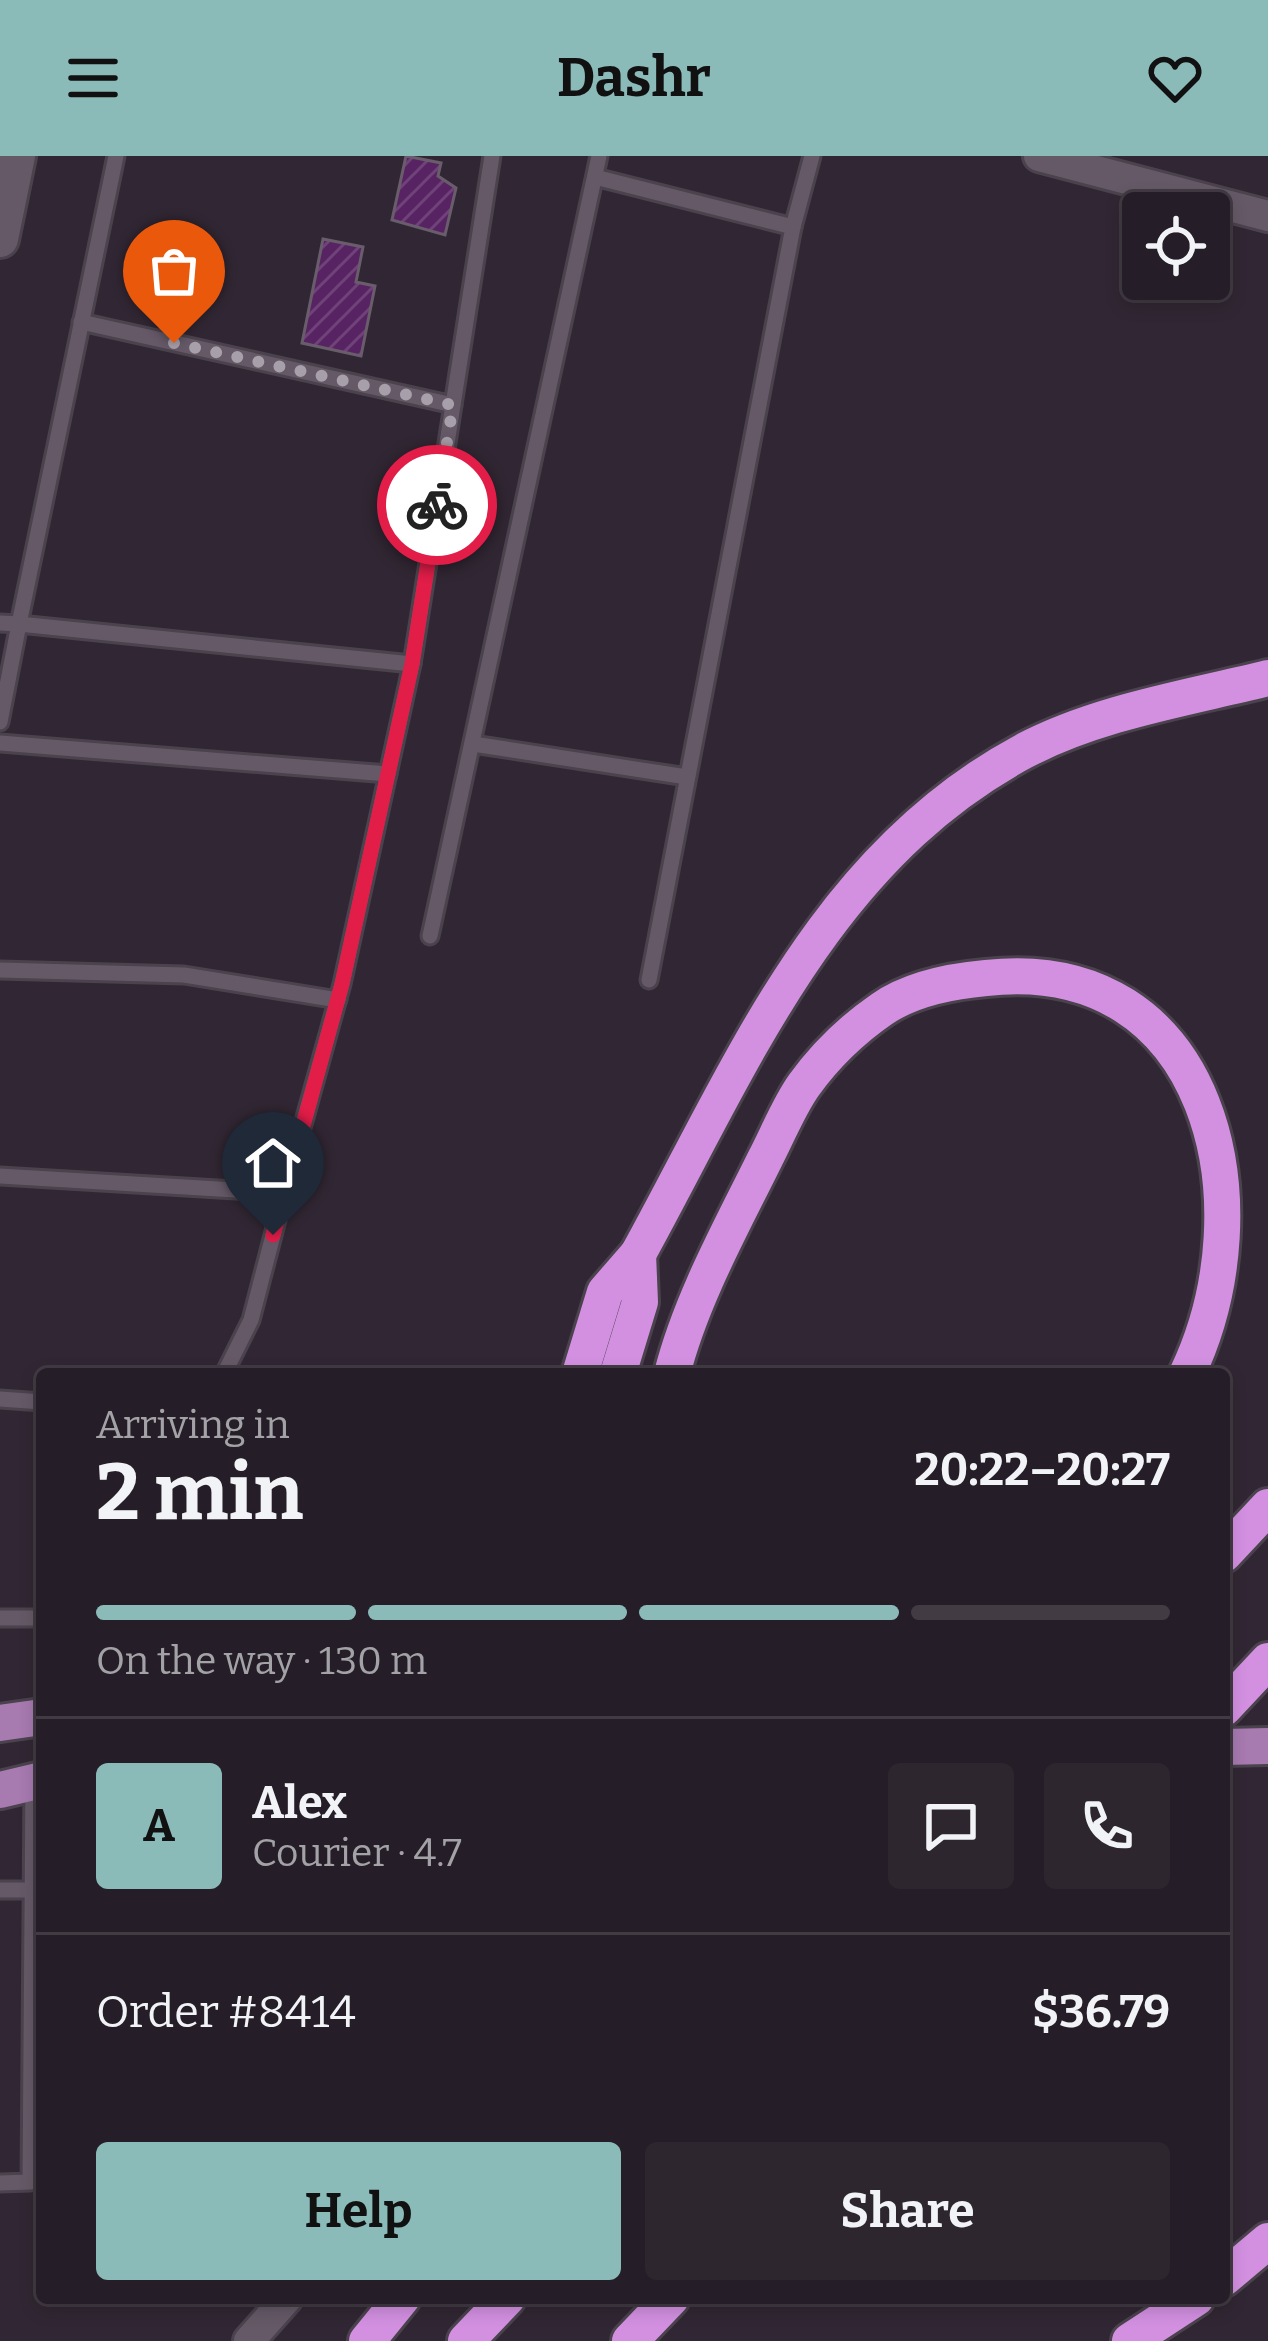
<!DOCTYPE html>
<meta charset="utf-8">
<style>
:root{--surface:#251d27;--page:#2d262f;--text:#f1f3f6;--muted:#a3a2a7;--line:#423b44;--accent:#8bbbb9}
body{margin:0;font-family:Bitter,serif;background:var(--page);color:var(--text);height:100vh;display:flex;flex-direction:column;font-size:45px;white-space:nowrap}
*{box-sizing:border-box;margin:0}
p{font-size:39px;color:var(--muted)}
.icon{flex:none;width:66px;height:66px;fill:none;stroke:currentColor;stroke-width:2;stroke-linecap:round;stroke-linejoin:round}
.map{position:relative;flex:1;overflow:hidden}
.sheet{position:absolute;left:36px;top:1212px;width:1194px;height:936px;display:flex;flex-direction:column;background:var(--surface);border-radius:12px;box-shadow:0 6px 18px #0003,0 0 0 3px var(--line)}
.sheet>*{flex:none}
.tools{position:absolute;left:1122px;top:36px;display:grid;gap:24px}
.tools a{display:grid;place-items:center;width:108px;height:108px;border-radius:12px;background:var(--surface);box-shadow:0 6px 18px #0003,0 0 0 3px var(--line);font-size:60px}
.pin{position:absolute;display:grid;place-items:center;width:102px;height:102px;color:#fff;margin:-123px -51px;border-radius:50% 50% 50% 0;rotate:-45deg;box-shadow:0 0 12px #0007}
.pin .icon{rotate:45deg}
.courier{position:absolute;display:grid;place-items:center;width:120px;height:120px;margin:-60px;border:9px solid #e11d48;border-radius:50%;background:#fff;color:#222;box-shadow:0 3px 15px #0007}
.head em{font-style:normal;font-weight:700}
.head div{display:flex;flex-direction:column-reverse}
.head{display:flex;align-items:center;justify-content:space-between;height:204px;padding:0 60px}
h1{font-size:78px;font-weight:700;line-height:90px}
.bar{display:grid;grid-template-columns:repeat(4,1fr);gap:18px 12px;align-content:center;height:144px;padding:0 60px}
.bar i{height:15px;border-radius:9px;background:var(--line)}
.bar .active{background:var(--accent)}
.bar p{grid-column:span 4}
.line{display:flex;align-items:center;gap:30px;padding:0 60px;border-top:3px solid var(--line)}
.line div{flex:1}
.round{display:grid;place-items:center;flex:none;width:126px;height:126px;border-radius:12px;background:var(--page)}
.action{display:flex;gap:24px;margin-top:auto;padding:24px 60px}
.action a{flex:1;height:138px;border-radius:12px;background:var(--accent);color:#111;font-size:48px;font-weight:700;line-height:138px;text-align:center}
.action a+a{background:var(--page);color:var(--text)}
header{display:flex;justify-content:space-between;align-items:center;height:156px;padding:0 60px;background:var(--accent);color:#111;font-size:54px;font-weight:700}
.map>svg:first-child{display:block}
.building{fill:url(#building-hatch);stroke:#695d6b;stroke-width:3}
.lines{fill:none;stroke-linecap:round;stroke-linejoin:round}
.lane-casing{stroke:#4a424c;stroke-width:21}
.street-casing{stroke:#4a424c;stroke-width:36}
.secondary-casing{stroke:#4a424c;stroke-width:42}
.primary-casing{stroke:#4a424c;stroke-width:42}
.highway-casing{stroke:#4a424c;stroke-width:42}
.lane{stroke:#655967;stroke-width:15}
.street{stroke:#655967;stroke-width:30}
.secondary{stroke:#655967;stroke-width:36}
.primary{stroke:#a77ab0;stroke-width:36}
.highway{stroke:#d390e1;stroke-width:36}
.done{stroke:#a79fa9;stroke-width:12;stroke-dasharray:0 21.6}
.route{stroke:#e11d48;stroke-width:15}
</style>
<header><svg class="icon" aria-label="menu" viewBox="0 0 24 24"><path d="M4 6h16M4 12h16M4 18h16"/></svg>Dashr<svg class="icon" aria-label="heart" viewBox="0 0 24 24"><path d="M12 20l-8-8c-3-5 5-10 8-4 3-6 11-1 8 4z"/></svg></header>
<div class="map">
<svg width="1268" height="2185" viewBox="0 0 1268 2185">
<defs>
<pattern id="building-hatch" width="6" height="6" patternUnits="userSpaceOnUse" patternTransform="scale(3)"><rect width="6" height="6" fill="#572363"/><path d="M-1 1l2-2M0 6l6-6M5 7l2-2" fill="none" stroke="#6f4379"/></pattern>
</defs>
<rect width="100%" height="100%" fill="#312734"/>
<g class="building">
<polygon points="406,0 441,7 438,20 456,32 445,79 392,64"/>
<polygon points="323,83 363,91 356,126 375,130 361,200 302,187"/>
</g>
<g class="lines">
<g class="lane-casing">
<g id="lane">
<polyline points="595,21 793,71 649,824"/>
<polyline points="793,71 812,0"/>
<polyline points="81,166 453,249 492,0"/>
<polyline points="0,467 19,468 116,0"/>
<polyline points="0,566 19,468 412,508 453,249"/>
<polyline points="0,587 388,618"/>
<polyline points="473,588 687,621"/>
<polyline points="430,780 599,0"/>
<polyline points="0,814 184,819 338,844"/>
<polyline points="0,1020 284,1037 342,828 412,508"/>
<polyline points="224,1218 251,1164 284,1037"/>
<polyline points="0,1243 42,1246"/>
<polyline points="0,1462 42,1462"/>
<polyline points="0,1734 36,1734"/>
<polyline points="0,2027 30,2026 33,1628"/>
</g>
</g>
<g class="street-casing">
<g id="street">
<polyline points="1039,0 1268,60"/>
<polyline points="249,2185 287,2142"/>
</g>
</g>
<g class="secondary-casing">
<polyline id="secondary" points="0,83 17,0"/>
</g>
<g class="primary-casing">
<g id="primary">
<polyline points="0,1567 42,1561"/>
<polyline points="1224,1591 1268,1590"/>
<polyline points="0,1634 42,1624"/>
</g>
</g>
<g class="highway-casing">
<g id="highway">
<path d="M580,1218l25,-82 33,-38c104,-189 186,-396 386,-503 74,-39 164,-53 244,-73"/>
<polyline points="618,1218 640,1146 638,1098"/>
<path d="M672,1218c19,-75 60,-148 94,-217 12,-23 23,-51 38,-72 21,-29 49,-56 78,-76 29,-20 70,-28 104,-31 227,-25 282,227 201,396"/>
<polyline points="1224,1398 1268,1351"/>
<polyline points="1224,1552 1268,1505"/>
<polyline points="1224,2122 1268,2085"/>
<polyline points="367,2185 402,2142"/>
<polyline points="466,2185 507,2142"/>
<polyline points="630,2185 671,2142"/>
<polyline points="1130,2185 1196,2142"/>
</g>
</g>
<use href="#lane" class="lane"/>
<use href="#street" class="street"/>
<use href="#secondary" class="secondary"/>
<use href="#primary" class="primary"/>
<use href="#highway" class="highway"/>
</g>
<g class="lines">
<polyline class="done" points="174,187 453,249 437,349"/>
<polyline class="route" points="273,1079 342,828 412,508 437,349"/>
</g>
</svg>
<div class="tools">
<a><svg class="icon" aria-label="locate" viewBox="0 0 24 24"><circle cx="12" cy="12" r="6"/><path d="M12 2v4M12 18v4M2 12h4M18 12h4"/></svg></a>
</div>
<div class="pin" style="left:174px;top:187px;background:#ea580c"><svg class="icon" aria-label="bag" viewBox="0 0 24 24"><path d="M5 8h14l-1 12H6zM9 8a3 3 0 0 1 6 0"/></svg></div>
<div class="pin" style="left:273px;top:1079px;background:#1f2937"><svg class="icon" aria-label="home" viewBox="0 0 24 24"><path d="M3 11l9-7 9 7M6 9v11h12V9"/></svg></div>
<div class="courier" style="left:437px;top:349px"><svg class="icon" aria-label="bike" viewBox="0 0 24 24"><circle cx="6" cy="16" r="4"/><circle cx="18" cy="16" r="4"/><path d="M6 16l4-8h5l3 8M10 8l3 8H6M13 5h3"/></svg></div>
<section class="sheet">
<div class="head"><div><h1>2 min</h1><p>Arriving in</p></div><em>20:22–20:27</em></div>
<div class="bar"><i class="active"></i><i class="active"></i><i class="active"></i><i></i><p>On the way · 130 m</p></div>
<div class="line" style="height:216px"><b class="round" style="background:var(--accent);color:#111">A</b><div><b>Alex</b><p>Courier · 4.7</p></div><a class="round"><svg class="icon" aria-label="chat" viewBox="0 0 24 24"><path d="M4 5h16v11H9l-5 4z"/></svg></a><a class="round"><svg class="icon" aria-label="phone" viewBox="0 0 24 24"><path d="M5 4h4l2 5-3 2q2 4 5 5l2-3 5 2v4C11 20 4 13 5 4z"/></svg></a></div>
<div class="line" style="height:156px"><div>Order #8414</div><b>$36.79</b></div>
<div class="action"><a>Help</a><a>Share</a></div>
</section>
</div>
